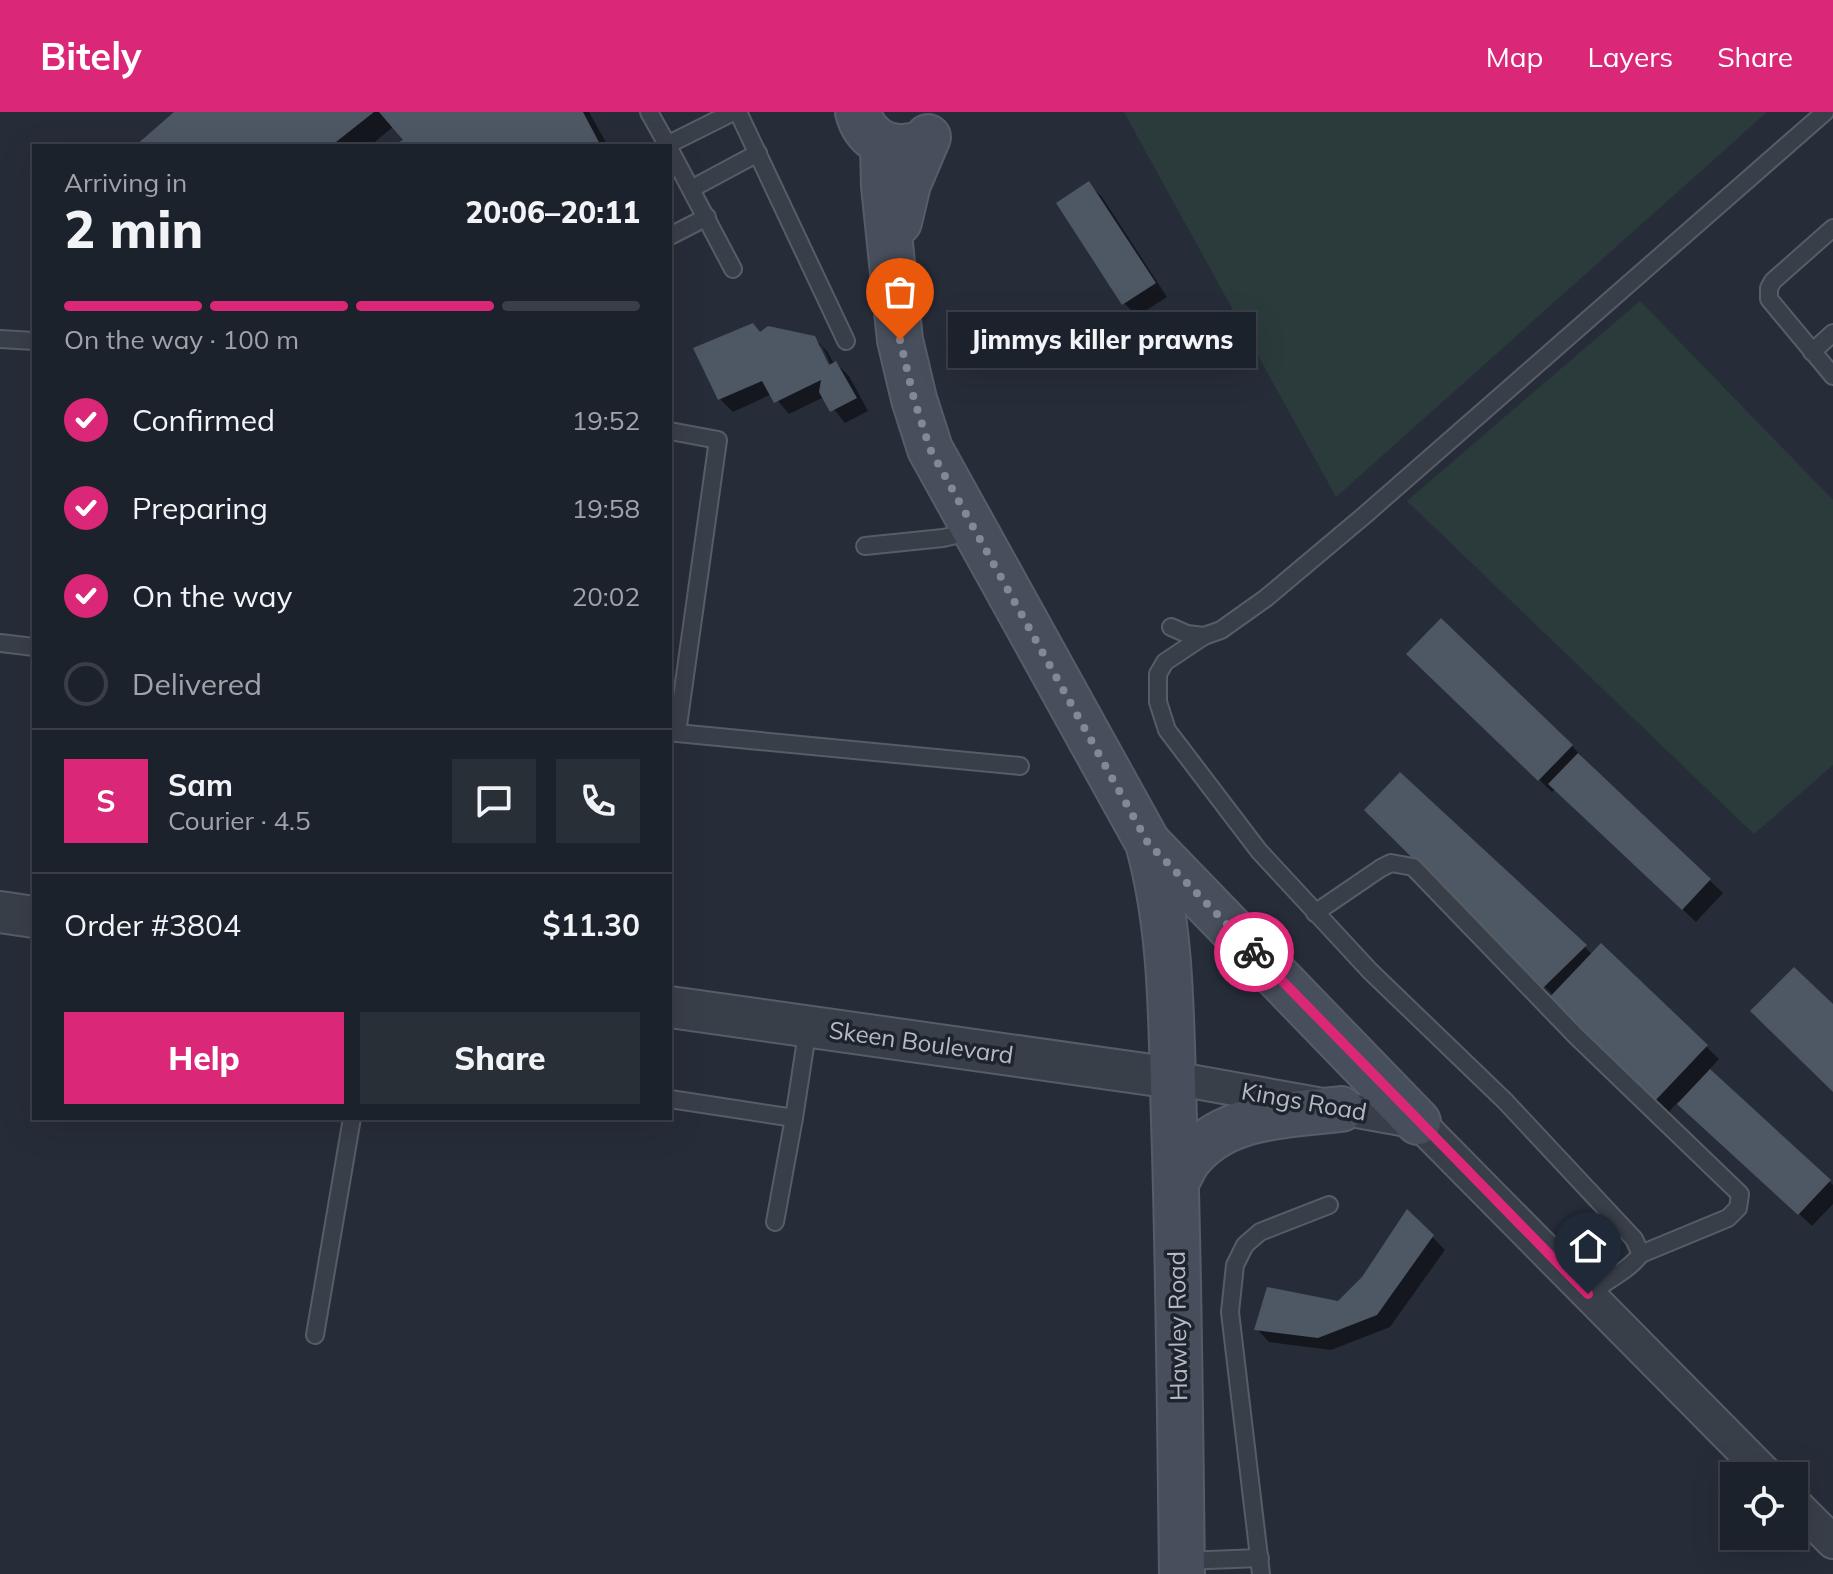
<!DOCTYPE html>
<meta charset="utf-8">
<style>
:root{--surface:#1c222b;--page:#292f37;--text:#f1f3f6;--muted:#a0a4a9;--line:#3a3f47;--accent:#db2777}
body{margin:0;font-family:Mulish,sans-serif;background:var(--page);color:var(--text);height:100vh;display:flex;flex-direction:column;font-size:30px;white-space:nowrap}
*{box-sizing:border-box;margin:0}
p{font-size:26px;color:var(--muted)}
.icon{flex:none;width:44px;height:44px;fill:none;stroke:currentColor;stroke-width:2;stroke-linecap:round;stroke-linejoin:round}
.map{position:relative;flex:1;overflow:hidden}
.details{position:absolute;left:32px;top:32px;width:640px;height:976px;display:flex;flex-direction:column;background:var(--surface);border-radius:0px;box-shadow:0 8px 32px #0002,0 0 0 2px var(--line)}
.details>*{flex:none}
.buttons{position:absolute;left:1720px;top:1350px;display:grid;gap:16px}
.buttons a{display:grid;place-items:center;width:88px;height:88px;border-radius:0px;background:var(--surface);box-shadow:0 8px 32px #0002,0 0 0 2px var(--line);font-size:40px}
.pin{position:absolute;display:grid;place-items:center;width:68px;height:68px;color:#fff;margin:-82px -34px;border-radius:50% 50% 50% 0;rotate:-45deg;box-shadow:0 0 8px #0007}
.pin .icon{rotate:45deg}
.courier{position:absolute;display:grid;place-items:center;width:80px;height:80px;margin:-40px;border:6px solid #db2777;border-radius:50%;background:#fff;color:#222;box-shadow:0 2px 10px #0007}
.bubble{position:absolute;height:56px;border-radius:0px;background:var(--surface);box-shadow:0 8px 32px #0002,0 0 0 2px var(--line);font-size:26px;font-weight:800;line-height:56px;text-align:center}
.headline em{font-style:normal;font-weight:800}
.headline div{display:flex;flex-direction:column-reverse}
.headline{display:flex;align-items:center;justify-content:space-between;height:136px;padding:0 32px}
h1{font-size:52px;font-weight:800;line-height:60px}
.bar{display:grid;grid-template-columns:repeat(4,1fr);gap:12px 8px;align-content:center;height:96px;padding:0 32px}
.bar i{height:10px;border-radius:6px;background:var(--line)}
.bar .on{background:var(--accent)}
.bar p{grid-column:span 4}
.line{display:flex;align-items:center;gap:20px;padding:0 32px;border-top:2px solid var(--line)}
.line div{flex:1}
.round{display:grid;place-items:center;flex:none;width:84px;height:84px;border-radius:0px;background:var(--page)}
ol{padding:0 32px;list-style:none}
li{display:flex;align-items:center;gap:24px;height:88px}
li p{margin-inline-start:auto}
li .icon{padding:8px;border-radius:50%;background:var(--accent);color:#fff;stroke-width:4}
li:last-child{color:var(--muted)}
li i{width:44px;height:44px;border:4px solid var(--line);border-radius:50%}
.cta{display:flex;gap:16px;margin-top:auto;padding:16px 32px}
.cta a{flex:1;height:92px;border-radius:0px;background:var(--accent);color:#fff;font-size:32px;font-weight:800;line-height:92px;text-align:center}
.cta a+a{background:var(--page);color:var(--text)}
header{display:flex;align-items:center;gap:48px;box-sizing:border-box;height:112px;padding:0 40px;background:var(--accent);color:#fff}
header strong{font-size:38px}
nav{display:flex;gap:44px;margin-inline-start:auto;font-size:28px}
.map>svg:first-child{display:block}
.green{fill:#2b3b3c}
.shadow{fill:#0007;fill-rule:evenodd}
.building{fill:#4e5764}
.lines{fill:none;stroke-linecap:round;stroke-linejoin:round}
.service-casing{stroke:#575d67;stroke-width:20}
.minor-casing{stroke:#575d67;stroke-width:36}
.tertiary-casing{stroke:#575d67;stroke-width:44}
.secondary-casing{stroke:#575d67;stroke-width:48}
.service{stroke:#393f49;stroke-width:16}
.minor{stroke:#393f49;stroke-width:32}
.tertiary{stroke:#393f49;stroke-width:40}
.secondary{stroke:#484f5c;stroke-width:44}
.done{stroke:#838994;stroke-width:8;stroke-dasharray:0 14.4}
.route{stroke:#db2777;stroke-width:10}
.labels{text-anchor:middle;stroke-width:7;stroke-linejoin:round;paint-order:stroke}
.street-label{font-size:24px;fill:#b5bac5;stroke:#1e242e}
</style>
<header>
<strong>Bitely</strong>
<nav><a>Map</a><a>Layers</a><a>Share</a></nav>
</header>
<div class="map">
<svg width="1833" height="1462" viewBox="0 0 1833 1462">
<rect width="100%" height="100%" fill="#262d39"/>
<g class="green">
<polygon points="1124,0 1767,0 1336,385"/>
<polygon points="1640,189 1833,388 1833,653 1754,722 1407,389"/>
</g>
<g class="shadow">
<polygon points="177,0 589,0 608,34 396,34 406,28 394,14 370,34 138,34"/>
<polygon points="1089,72 1102,85 1167,185 1137,204 1124,191"/>
<path d="M761,222l53,4 13,13 7,13 2,-1 13,13 19,35 -23,12 -21,-26 -35,17 -17,-20 -39,18 -13,-13zM818,234h4l13,27 -3,1z"/>
<polygon points="1441,509 1572,634 1584,647 1583,649 1723,781 1696,810 1555,677 1552,680 1409,542"/>
<polygon points="1400,663 1593,843 1601,834 1719,947 1709,958 1833,1073 1833,1092 1812,1114 1678,990 1666,1003 1554,884 1366,698"/>
<polygon points="1408,1100 1445,1138 1390,1215 1331,1238 1269,1230 1257,1217 1338,1191 1363,1166"/>
</g>
<g class="building">
<polygon points="174,0 374,0 331,34 135,34"/>
<polygon points="379,0 583,0 601,34 392,34 403,28"/>
<polygon points="1089,69 1156,171 1122,193 1056,91"/>
<polygon points="753,211 760,220 768,214 815,224 829,253 836,249 857,286 830,300 819,280 821,268 774,291 762,269 718,288 693,236"/>
<polygon points="1441,506 1573,633 1538,669 1406,542"/>
<polygon points="1578,641 1711,767 1682,798 1548,672"/>
<polygon points="1400,660 1587,833 1543,876 1364,698"/>
<polygon points="1601,831 1708,933 1652,992 1545,890"/>
<polygon points="1794,855 1833,892 1833,980 1750,899"/>
<polygon points="1710,957 1831,1068 1798,1103 1677,992"/>
<polygon points="1407,1097 1434,1123 1377,1203 1318,1226 1254,1218 1267,1175 1338,1189 1362,1165"/>
</g>
<g class="lines">
<g class="service-casing">
<g id="service">
<polyline points="649,0 668,34"/>
<polyline points="738,0 846,229"/>
<polyline points="667,33 733,0"/>
<polyline points="670,38 733,157"/>
<polyline points="691,77 758,41"/>
<polyline points="1833,116 1773,169 1769,176 1769,187 1833,264"/>
<polyline points="670,124 707,105"/>
<polyline points="0,227 34,229"/>
<polyline points="1812,240 1833,221"/>
<polyline points="670,319 718,328 677,621 670,620"/>
<polyline points="865,434 943,426 974,419"/>
<polyline points="1171,515 1187,522 1204,524 1221,518 1266,486 1366,402 1825,0"/>
<path d="M1204,524l-39,26 -7,12v28l9,28 92,121 111,120 135,130 129,138 7,15c-13,17 -35,27 -53,40"/>
<polyline points="0,531 34,535"/>
<polyline points="677,621 1020,654"/>
<polyline points="1315,801 1381,756 1391,751 1413,755 1576,924 1740,1082 1738,1096 1728,1106 1641,1142"/>
<polyline points="670,987 794,1006 775,1110"/>
<polyline points="794,1006 808,915"/>
<polyline points="315,1223 352,1006"/>
<polyline points="1183,1449 1260,1446"/>
<polyline points="1261,1462 1230,1200 1235,1153 1245,1133 1260,1120 1329,1093"/>
</g>
</g>
<g class="minor-casing">
<g id="minor">
<polyline points="1173,966 1418,1010 1768,1364"/>
<polyline points="1794,1391 1833,1430"/>
</g>
</g>
<g class="tertiary-casing">
<g id="tertiary">
<polyline points="0,800 34,805"/>
<polyline points="670,895 1173,966"/>
</g>
</g>
<g class="secondary-casing">
<g id="secondary">
<path d="M858,0c6,24 27,39 52,34"/>
<path d="M883,33l1,41 16,154 14,59 16,50 218,394c25,89 23,185 26,277 5,151 6,303 8,454"/>
<polyline points="899,110 908,72 928,25"/>
<polyline points="1150,733 1418,1010"/>
<path d="M1176,1071c5,-9 9,-20 16,-27 36,-42 98,-41 149,-47"/>
</g>
</g>
<use href="#service" class="service"/>
<use href="#minor" class="minor"/>
<use href="#tertiary" class="tertiary"/>
<use href="#secondary" class="secondary"/>
</g>
<g class="lines">
<polyline class="done" points="900,228 914,287 930,337 1148,731 1254,840"/>
<polyline class="route" points="1254,840 1588,1182"/>
</g>
<g class="labels">
<g class="street-label">
<text transform="translate(921 931) rotate(8)" y="8">Skeen Boulevard</text>
<text transform="translate(1304 990) rotate(10)" y="8">Kings Road</text>
<text transform="translate(1178 1214) rotate(-91)" y="8">Hawley Road</text>
</g>
</g>
</svg>
<div class="buttons">
<a><svg class="icon" aria-label="locate" viewBox="0 0 24 24"><circle cx="12" cy="12" r="6"/><path d="M12 2v4M12 18v4M2 12h4M18 12h4"/></svg></a>
</div>
<div class="pin" style="left:900px;top:228px;background:#ea580c"><svg class="icon" aria-label="bag" viewBox="0 0 24 24"><path d="M5 8h14l-1 12H6zM9 8a3 3 0 0 1 6 0"/></svg></div>
<div class="pin" style="left:1588px;top:1182px;background:#1f2937"><svg class="icon" aria-label="home" viewBox="0 0 24 24"><path d="M3 11l9-7 9 7M6 9v11h12V9"/></svg></div>
<div class="courier" style="left:1254px;top:840px"><svg class="icon" aria-label="bike" viewBox="0 0 24 24"><circle cx="6" cy="16" r="4"/><circle cx="18" cy="16" r="4"/><path d="M6 16l4-8h5l3 8M10 8l3 8H6M13 5h3"/></svg></div>
<div class="bubble" style="left:948px;top:200px;width:308px">Jimmys killer prawns</div>
<section class="details">
<div class="headline"><div><h1>2 min</h1><p>Arriving in</p></div><em>20:06–20:11</em></div>
<div class="bar"><i class="on"></i><i class="on"></i><i class="on"></i><i></i><p>On the way · 100 m</p></div>
<ol>
<li><svg class="icon" aria-label="check" viewBox="0 0 24 24"><path d="M5 12l5 5 9-10"/></svg>Confirmed<p>19:52</p></li>
<li><svg class="icon" aria-label="check" viewBox="0 0 24 24"><path d="M5 12l5 5 9-10"/></svg>Preparing<p>19:58</p></li>
<li><svg class="icon" aria-label="check" viewBox="0 0 24 24"><path d="M5 12l5 5 9-10"/></svg>On the way<p>20:02</p></li>
<li><i></i>Delivered</li>
</ol>
<div class="line" style="height:144px"><b class="round" style="background:var(--accent);color:#fff">S</b><div><b>Sam</b><p>Courier · 4.5</p></div><a class="round"><svg class="icon" aria-label="chat" viewBox="0 0 24 24"><path d="M4 5h16v11H9l-5 4z"/></svg></a><a class="round"><svg class="icon" aria-label="phone" viewBox="0 0 24 24"><path d="M5 4h4l2 5-3 2q2 4 5 5l2-3 5 2v4C11 20 4 13 5 4z"/></svg></a></div>
<div class="line" style="height:104px"><div>Order #3804</div><b>$11.30</b></div>
<div class="cta"><a>Help</a><a>Share</a></div>
</section>
</div>
